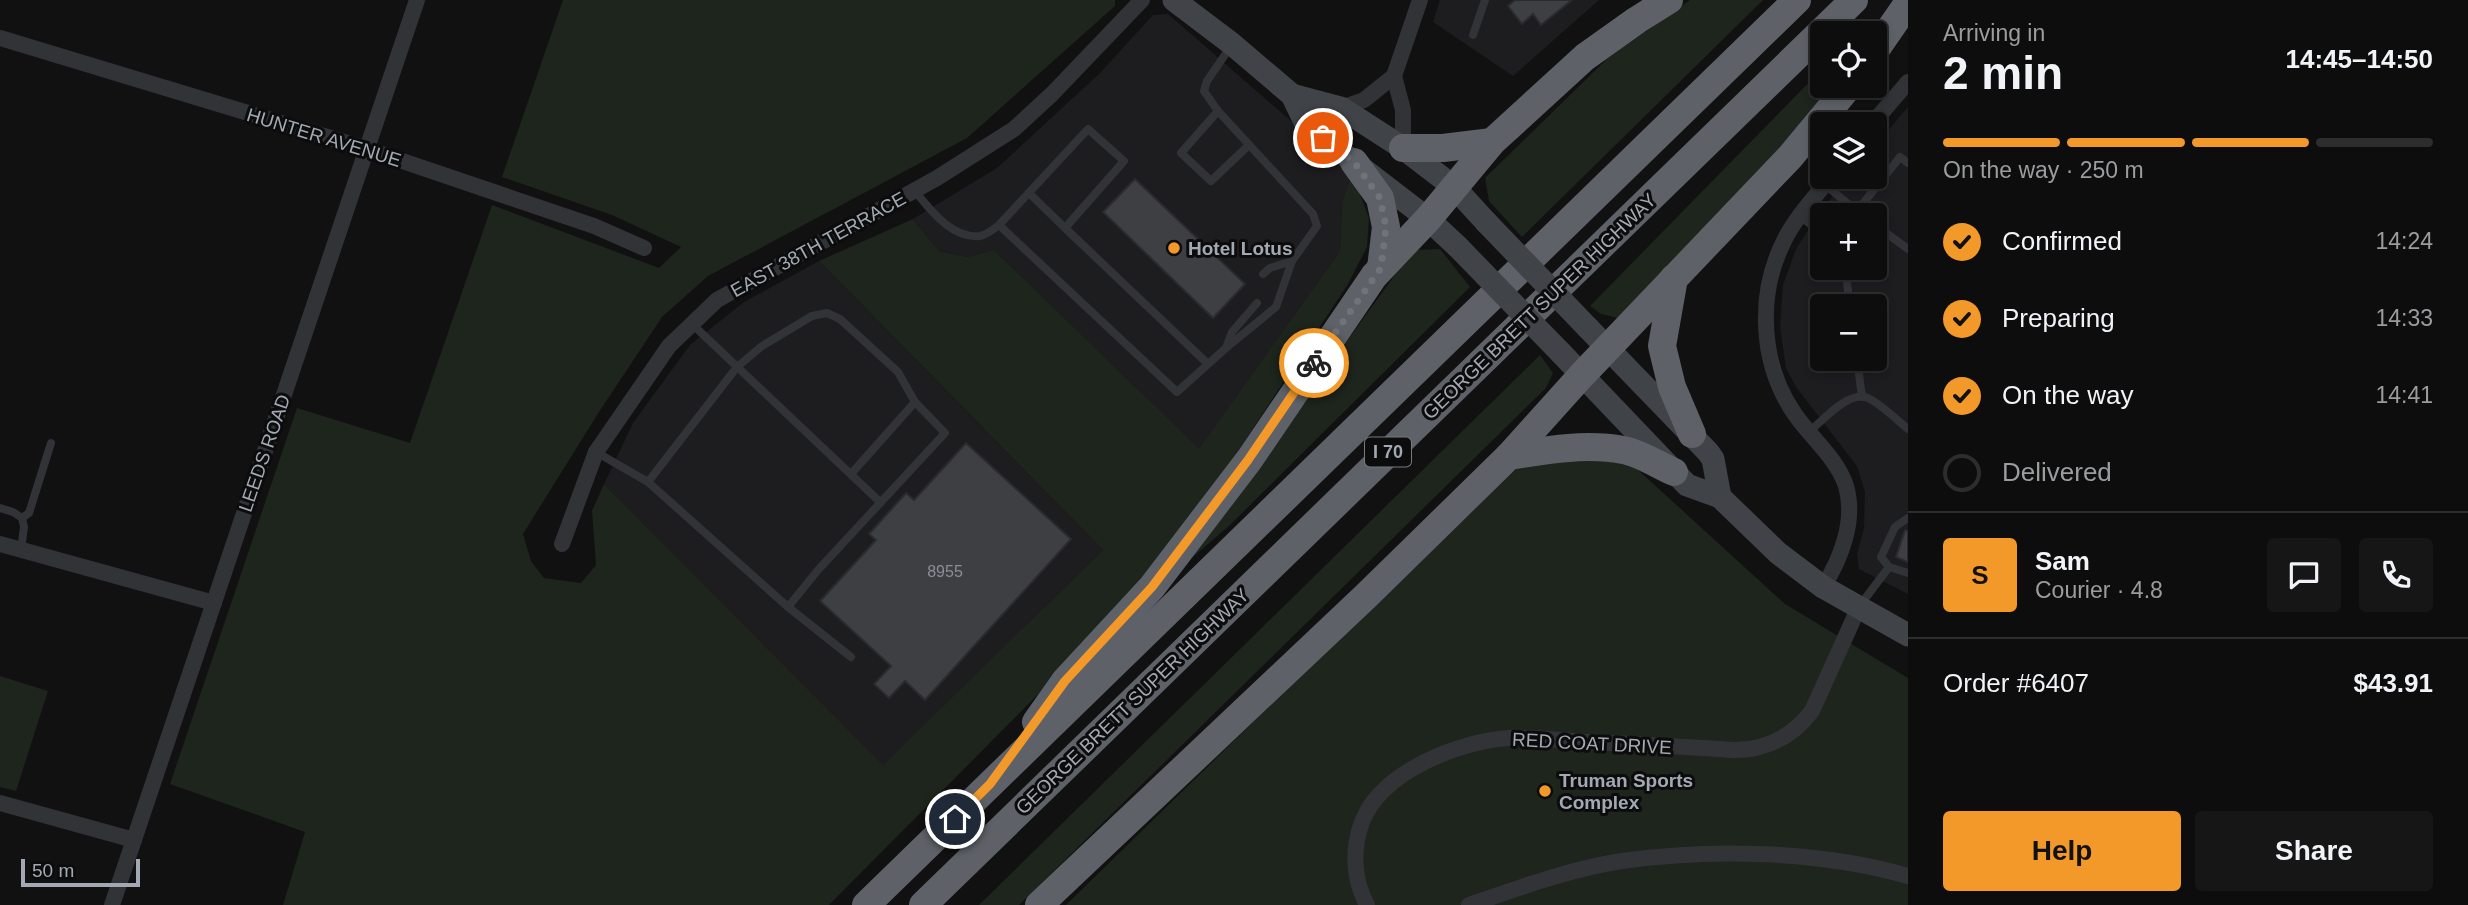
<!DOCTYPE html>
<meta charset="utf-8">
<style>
:root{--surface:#0d0d0e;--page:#161617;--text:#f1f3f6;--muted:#9a9c9e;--line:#2d2d2e;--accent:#f29929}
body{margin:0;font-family:Arial,sans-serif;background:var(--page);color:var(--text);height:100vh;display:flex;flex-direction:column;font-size:26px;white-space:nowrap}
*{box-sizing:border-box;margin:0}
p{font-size:23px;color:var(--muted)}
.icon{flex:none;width:38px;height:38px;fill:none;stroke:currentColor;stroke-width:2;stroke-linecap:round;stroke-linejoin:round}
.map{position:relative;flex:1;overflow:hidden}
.panel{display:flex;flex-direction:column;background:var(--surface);width:560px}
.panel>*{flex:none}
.tools{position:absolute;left:1810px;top:21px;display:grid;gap:14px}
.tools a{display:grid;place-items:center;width:77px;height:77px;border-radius:7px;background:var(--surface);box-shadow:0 4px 10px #0003,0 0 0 2px var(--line);font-size:35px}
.scale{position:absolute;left:21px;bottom:18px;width:119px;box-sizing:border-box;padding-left:7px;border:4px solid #a2a9b3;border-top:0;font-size:19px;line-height:24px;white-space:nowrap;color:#a2a9b3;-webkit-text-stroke:5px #0c0c0d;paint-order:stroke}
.pin{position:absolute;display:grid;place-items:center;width:60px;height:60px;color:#fff;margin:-30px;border:4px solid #fff;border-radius:50%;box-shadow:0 2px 7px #0007}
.courier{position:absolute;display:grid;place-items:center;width:70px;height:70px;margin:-35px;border:5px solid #f29929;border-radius:50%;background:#fff;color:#222;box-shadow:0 2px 9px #0007}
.summary em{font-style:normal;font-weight:700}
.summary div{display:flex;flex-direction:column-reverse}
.summary{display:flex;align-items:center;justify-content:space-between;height:119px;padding:0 35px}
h1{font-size:46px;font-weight:700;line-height:52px}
.bar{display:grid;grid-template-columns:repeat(4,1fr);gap:10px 7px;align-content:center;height:84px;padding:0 35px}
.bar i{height:9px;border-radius:5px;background:var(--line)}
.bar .current{background:var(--accent)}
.bar p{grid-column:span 4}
.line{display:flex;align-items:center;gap:18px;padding:0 35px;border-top:2px solid var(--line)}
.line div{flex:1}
.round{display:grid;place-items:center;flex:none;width:74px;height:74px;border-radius:7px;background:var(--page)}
ol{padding:0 35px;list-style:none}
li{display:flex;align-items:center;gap:21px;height:77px}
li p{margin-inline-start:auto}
li .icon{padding:7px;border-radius:50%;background:var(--accent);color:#111;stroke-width:4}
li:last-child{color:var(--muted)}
li i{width:38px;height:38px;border:4px solid var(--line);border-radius:50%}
.primary-button{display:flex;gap:14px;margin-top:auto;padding:14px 35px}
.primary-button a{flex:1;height:80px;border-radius:7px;background:var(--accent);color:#111;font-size:28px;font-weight:700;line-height:80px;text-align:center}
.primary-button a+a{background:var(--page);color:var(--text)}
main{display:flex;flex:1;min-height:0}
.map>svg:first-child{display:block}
.built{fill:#1d1d1f;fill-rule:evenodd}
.green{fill:#1d251d}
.building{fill:#3d3f42;stroke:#2b2b2e;stroke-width:2}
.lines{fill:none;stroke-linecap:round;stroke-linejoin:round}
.lane{stroke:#323337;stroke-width:8}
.street{stroke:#323337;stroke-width:16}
.secondary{stroke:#404347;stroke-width:23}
.highway{stroke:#5e6268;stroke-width:28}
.secondary-bridge{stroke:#404347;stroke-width:23}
.done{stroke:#6f747b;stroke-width:7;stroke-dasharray:0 12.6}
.route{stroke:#f29929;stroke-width:9}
.poi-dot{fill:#f29929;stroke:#0c0c0d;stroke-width:2.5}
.labels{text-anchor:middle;stroke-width:6;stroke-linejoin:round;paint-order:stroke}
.number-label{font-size:16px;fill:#898e97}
.shield{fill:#0c0c0d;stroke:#757a81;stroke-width:2}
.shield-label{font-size:18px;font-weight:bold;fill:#a2a9b3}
.street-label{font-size:19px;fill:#a2a9b3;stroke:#0c0c0d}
.poi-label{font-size:19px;font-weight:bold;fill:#a2a9b3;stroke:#0c0c0d;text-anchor:start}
</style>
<main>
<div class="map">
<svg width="1908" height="905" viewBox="0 0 1908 905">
<rect width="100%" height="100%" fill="#111112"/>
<g class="built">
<polygon points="1440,0 1599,0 1513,76 1433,22"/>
<polygon points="1168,14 1352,174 1342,202 1340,251 1199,450 994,250 967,257 939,251 913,219 997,168 1100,73 1153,15"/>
<path d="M1908,107v487l-49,-25 -2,-15 7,-26 1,-36 -8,-26 -61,-79 -10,-19 -6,-41 3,-42 13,-36 26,-40 27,-32h25v-30zM1822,215h52v53h-52zM1822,306h52v53h-52z"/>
<polygon points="819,261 1103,550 883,766 604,484 633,423 690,345 744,302"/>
</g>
<g class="green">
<polygon points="563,0 1115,0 1115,6 967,138 708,276 662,317 597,415 523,534 531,561 544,578 581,583 596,565 592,511 604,484 883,765 1103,550 819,261 913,219 939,251 967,257 994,250 1199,449 1340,251 1342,202 1352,174 1369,218 1367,247 1348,284 1175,547 1088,644 829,905 283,905 305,832 170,784 297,408 410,443 492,205 659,268 681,247 612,215 502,177"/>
<polygon points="1690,0 1763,0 1522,237 1489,201 1485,178 1609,57"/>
<polygon points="1822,69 1822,86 1840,86 1618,318 1601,314 1590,306"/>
<polygon points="1440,249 1470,287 1230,525 1186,563 1413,250"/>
<polygon points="1540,355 1553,373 1546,388 1019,905 979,905"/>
<polygon points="1607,458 1637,469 1785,604 1908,678 1908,905 1066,905 1502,479 1529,461"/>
<polygon points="0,676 48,691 16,791 0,787"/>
</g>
<g class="building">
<polygon points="1515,0 1572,0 1541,25 1533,14 1522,24 1508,6"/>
<polygon points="1135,179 1245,284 1213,318 1103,212"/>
<polygon points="966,443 1071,539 925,700 905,681 889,698 874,684 891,666 820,601 876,540 869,534 906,493 914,500"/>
<polygon points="1905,530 1908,531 1908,562 1896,557"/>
</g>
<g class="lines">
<g class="lane">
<polyline points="1473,35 1485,0"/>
<polyline points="1231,46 1207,81 1204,91 1218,111 1313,214 1317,226 1292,261"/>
<polyline points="1218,111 1181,153 1211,181 1249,145"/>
<polyline points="1825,185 1862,215"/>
<path d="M914,190c16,19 37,49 66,46 6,-1 14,-7 19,-11"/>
<polyline points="1029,193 1065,228"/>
<polyline points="1857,211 1900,157 1908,163"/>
<polyline points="1801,217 1822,233"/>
<polyline points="1874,224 1908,249"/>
<polyline points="1845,268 1850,306"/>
<polyline points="1257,303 1232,332 1226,348 1276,307 1292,261 1270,268 1263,274"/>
<polyline points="692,324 880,502"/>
<polyline points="1857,359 1862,397"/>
<polyline points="1208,364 1065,228 1124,161 1088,129 999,225 1177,392 1226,348"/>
<path d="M1809,432c13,-11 41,-43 59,-34 14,7 28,21 40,31"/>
<polyline points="596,452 648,482 788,607 818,570 945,433 915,402 898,372 840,319 827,313 812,316 762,346 737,367 648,482"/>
<polyline points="851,474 915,402"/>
<polyline points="0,508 13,512 22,518 24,527 21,550"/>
<polyline points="22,518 29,513 51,443"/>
<polyline points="1908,518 1895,527 1881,557 1889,567 1908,573"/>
<polyline points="1861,604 1889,567"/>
<polyline points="788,607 851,657"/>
</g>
<g class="street">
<polyline points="0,38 367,149 594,226 644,248"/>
<polyline points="1394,76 1403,110 1403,148"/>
<polyline points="1341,108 1364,100 1394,76 1420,0"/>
<polyline points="1872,124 1908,82"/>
<polyline points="0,544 214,603"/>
<polyline points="562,544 596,452 669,346 717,300 937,178 1014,129 1052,94 1142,0"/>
<path d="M1823,587c18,-28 33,-67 23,-101 -9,-28 -36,-49 -52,-73 -34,-50 -37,-119 -10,-172 10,-22 32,-45 47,-64"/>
<polyline points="0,803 134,840"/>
<polyline points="112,905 417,0"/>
<path d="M1367,905c-14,-26 -15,-56 -5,-83 19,-50 97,-81 147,-84 26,-1 54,2 80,4 48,2 97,5 145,8 33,0 58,-13 78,-39l46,-102"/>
<path d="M1469,905c50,-17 100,-36 153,-44 91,-13 198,-10 286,15"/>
</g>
<g class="secondary">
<polyline points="1174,0 1232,44 1292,95 1307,126 1428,219 1458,247"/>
<polyline points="1292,95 1341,108 1403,148 1454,187 1486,222"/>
<polyline points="1588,328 1708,452 1713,459 1720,497"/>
<polyline points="1561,353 1687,485 1720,497 1778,553 1823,587 1908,635"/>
</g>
<g class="highway">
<polyline points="1874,52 1908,3"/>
<polyline points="1403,148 1443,148 1492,142"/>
<polyline points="1354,162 1380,198 1386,227 1381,268"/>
<polyline points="1674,278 1662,346 1672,387 1692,434"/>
<path d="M1509,456c37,-6 77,-13 114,-6 17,3 35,15 51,22"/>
<polyline points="1036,722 1065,681 1152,587 1249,460 1374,276 1428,219 1492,142 1585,57 1637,20 1669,0"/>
<polyline points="866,905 1797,0"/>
<polyline points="923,905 1854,0"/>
<polyline points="1039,905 1366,596 1509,456 1581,376 1790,157 1849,86"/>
</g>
<g class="secondary-bridge">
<polyline points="1486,222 1588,328"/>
<polyline points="1458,247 1561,353"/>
</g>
</g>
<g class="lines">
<polyline class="done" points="1314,363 1381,268 1386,227 1380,198 1354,162 1323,138"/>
<polyline class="route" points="955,819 990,784 1065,681 1152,587 1248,460 1314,363"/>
</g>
<g class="poi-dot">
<circle cx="1174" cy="248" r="7"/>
<circle cx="1545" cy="791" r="7"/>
</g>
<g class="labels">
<g class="number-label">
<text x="945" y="577">8955</text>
</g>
<rect class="shield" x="1365" y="437.5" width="46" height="29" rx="5"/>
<g class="shield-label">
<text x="1388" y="458">I 70</text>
</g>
<g class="street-label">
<text transform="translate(324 137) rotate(17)" y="7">HUNTER AVENUE</text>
<text transform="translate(818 244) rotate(-29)" y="7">EAST 38TH TERRACE</text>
<text transform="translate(1539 306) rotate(-44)" y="7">GEORGE BRETT SUPER HIGHWAY</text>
<text transform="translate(264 453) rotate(-71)" y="7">LEEDS ROAD</text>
<text transform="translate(1132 701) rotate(-44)" y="7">GEORGE BRETT SUPER HIGHWAY</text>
<text transform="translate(1592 743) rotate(3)" y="7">RED COAT DRIVE</text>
</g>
<g class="poi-label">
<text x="1188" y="255">Hotel Lotus</text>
<text x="1559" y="787">Truman Sports<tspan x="1559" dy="22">Complex</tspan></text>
</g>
</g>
</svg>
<div class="tools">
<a><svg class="icon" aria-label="locate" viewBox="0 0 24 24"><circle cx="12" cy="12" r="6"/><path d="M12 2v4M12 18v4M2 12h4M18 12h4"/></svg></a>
<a><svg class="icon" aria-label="layers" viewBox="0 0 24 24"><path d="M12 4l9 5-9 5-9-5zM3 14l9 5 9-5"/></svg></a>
<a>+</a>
<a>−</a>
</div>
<div class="scale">50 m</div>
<div class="pin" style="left:1323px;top:138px;background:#ea580c"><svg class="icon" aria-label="bag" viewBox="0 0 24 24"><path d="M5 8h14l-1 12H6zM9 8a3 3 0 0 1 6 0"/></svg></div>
<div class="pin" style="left:955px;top:819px;background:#1f2937"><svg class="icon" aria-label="home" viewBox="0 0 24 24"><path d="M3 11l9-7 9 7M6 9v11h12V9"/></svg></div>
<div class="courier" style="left:1314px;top:363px"><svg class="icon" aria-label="bike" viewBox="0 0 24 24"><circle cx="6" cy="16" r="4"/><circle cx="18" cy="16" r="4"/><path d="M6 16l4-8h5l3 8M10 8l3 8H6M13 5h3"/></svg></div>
</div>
<section class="panel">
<div class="summary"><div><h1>2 min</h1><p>Arriving in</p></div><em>14:45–14:50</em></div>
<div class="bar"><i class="current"></i><i class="current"></i><i class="current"></i><i></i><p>On the way · 250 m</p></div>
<ol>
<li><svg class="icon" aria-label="check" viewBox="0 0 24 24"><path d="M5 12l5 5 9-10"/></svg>Confirmed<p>14:24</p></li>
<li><svg class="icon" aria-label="check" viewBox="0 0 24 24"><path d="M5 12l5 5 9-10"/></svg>Preparing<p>14:33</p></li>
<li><svg class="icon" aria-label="check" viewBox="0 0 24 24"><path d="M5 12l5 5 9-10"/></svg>On the way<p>14:41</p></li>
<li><i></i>Delivered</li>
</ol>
<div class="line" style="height:126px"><b class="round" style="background:var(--accent);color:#111">S</b><div><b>Sam</b><p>Courier · 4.8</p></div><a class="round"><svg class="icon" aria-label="chat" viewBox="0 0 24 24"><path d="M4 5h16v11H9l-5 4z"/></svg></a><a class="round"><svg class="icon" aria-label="phone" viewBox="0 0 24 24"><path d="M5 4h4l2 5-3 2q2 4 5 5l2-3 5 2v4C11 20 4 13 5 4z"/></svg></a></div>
<div class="line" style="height:91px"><div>Order #6407</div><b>$43.91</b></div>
<div class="primary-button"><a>Help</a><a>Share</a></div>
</section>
</main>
